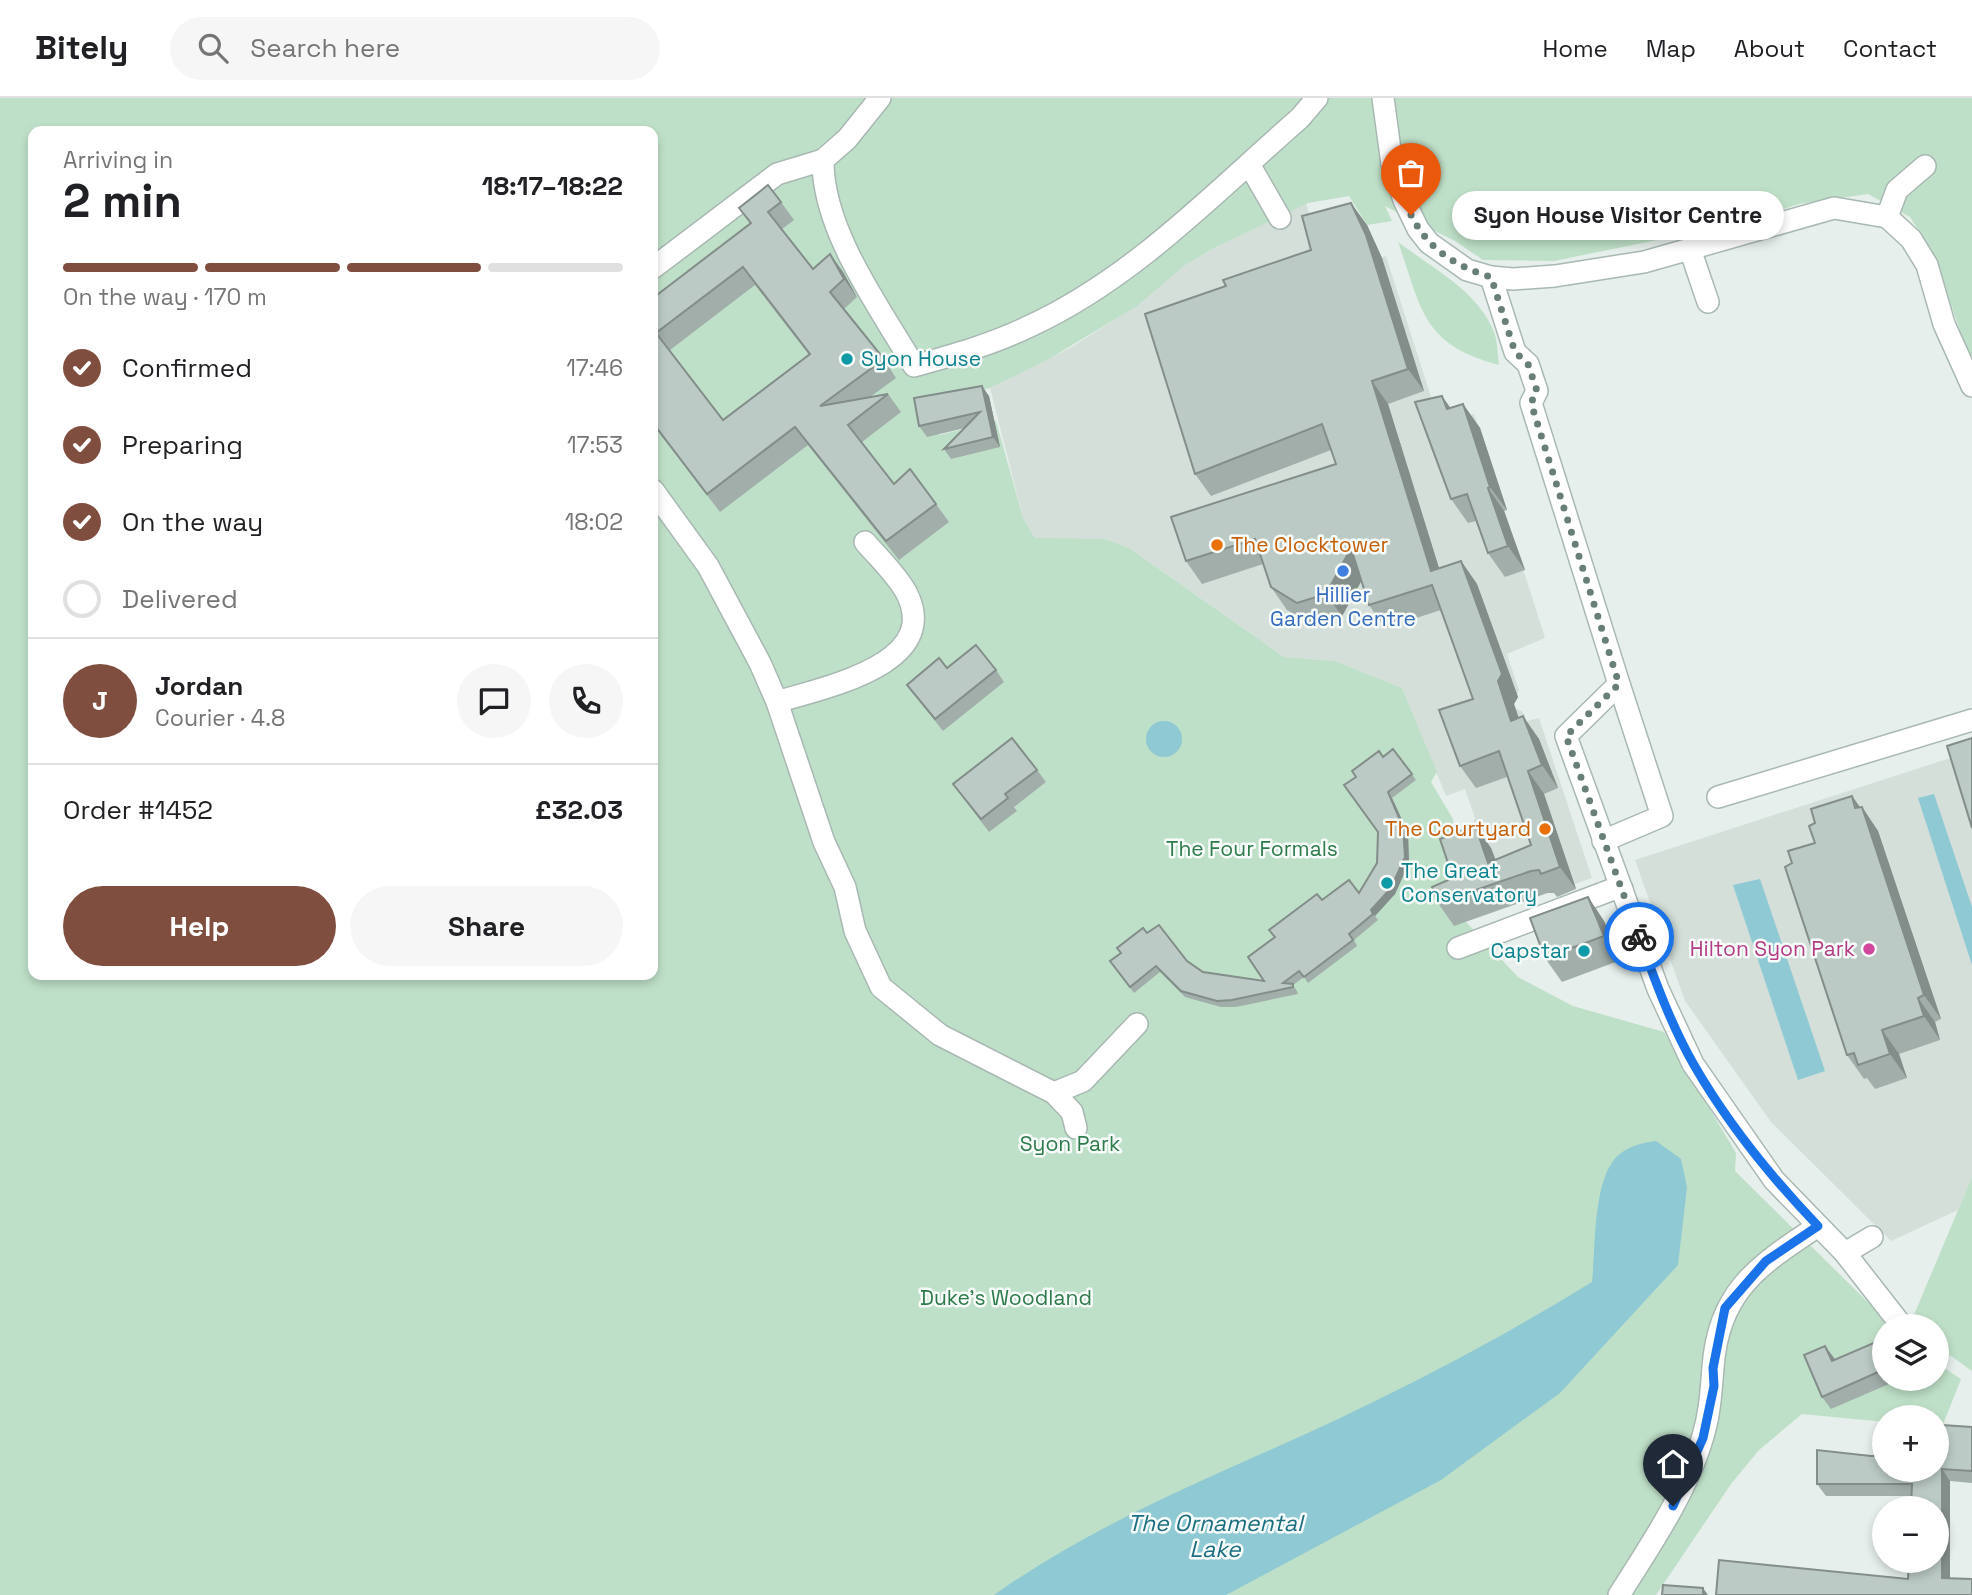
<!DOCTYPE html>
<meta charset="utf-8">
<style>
:root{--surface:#fff;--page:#f6f6f6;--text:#202124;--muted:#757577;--line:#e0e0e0;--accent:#7f4e3f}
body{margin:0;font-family:"Space Grotesk",sans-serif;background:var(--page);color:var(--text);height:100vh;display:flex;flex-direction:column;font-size:26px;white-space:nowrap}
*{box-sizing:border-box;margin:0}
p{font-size:23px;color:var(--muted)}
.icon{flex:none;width:38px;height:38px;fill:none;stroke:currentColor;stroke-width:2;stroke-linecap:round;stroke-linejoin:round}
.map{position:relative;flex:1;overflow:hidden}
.drawer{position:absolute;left:28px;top:28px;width:630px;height:854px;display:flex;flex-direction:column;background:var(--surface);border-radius:14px;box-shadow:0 4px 10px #0003}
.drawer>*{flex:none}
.buttons{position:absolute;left:1872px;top:1216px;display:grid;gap:14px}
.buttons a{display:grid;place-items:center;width:77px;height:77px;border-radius:50%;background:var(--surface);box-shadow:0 4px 10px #0003;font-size:35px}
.pin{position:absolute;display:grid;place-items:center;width:60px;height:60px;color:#fff;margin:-72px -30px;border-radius:50% 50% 50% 0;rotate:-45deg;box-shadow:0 0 7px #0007}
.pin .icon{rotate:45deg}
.courier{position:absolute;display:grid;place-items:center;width:70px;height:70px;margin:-35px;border:5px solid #1a73e8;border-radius:50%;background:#fff;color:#222;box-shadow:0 2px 9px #0007}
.bubble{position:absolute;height:49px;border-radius:24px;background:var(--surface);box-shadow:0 4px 10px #0003;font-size:23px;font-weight:600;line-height:49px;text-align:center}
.headline em{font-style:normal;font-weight:600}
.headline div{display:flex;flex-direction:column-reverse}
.headline{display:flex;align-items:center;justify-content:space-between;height:119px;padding:0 35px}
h1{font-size:46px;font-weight:600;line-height:52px}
.bar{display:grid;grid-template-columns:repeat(4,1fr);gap:10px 7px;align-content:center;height:84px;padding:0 35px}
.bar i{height:9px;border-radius:5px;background:var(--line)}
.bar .on{background:var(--accent)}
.bar p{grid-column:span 4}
.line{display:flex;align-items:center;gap:18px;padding:0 35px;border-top:2px solid var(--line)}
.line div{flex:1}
.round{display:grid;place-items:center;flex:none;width:74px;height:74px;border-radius:37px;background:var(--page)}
ol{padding:0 35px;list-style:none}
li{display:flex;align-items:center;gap:21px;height:77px}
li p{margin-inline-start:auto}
li .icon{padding:7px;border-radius:50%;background:var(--accent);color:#fff;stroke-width:4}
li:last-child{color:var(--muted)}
li i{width:38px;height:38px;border:4px solid var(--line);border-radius:50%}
.button{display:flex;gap:14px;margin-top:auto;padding:14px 35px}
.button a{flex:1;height:80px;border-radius:42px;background:var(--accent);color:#fff;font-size:28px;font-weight:600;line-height:80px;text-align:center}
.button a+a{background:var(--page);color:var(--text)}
header{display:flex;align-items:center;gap:42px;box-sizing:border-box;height:98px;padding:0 35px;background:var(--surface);border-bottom:2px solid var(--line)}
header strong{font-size:33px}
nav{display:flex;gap:38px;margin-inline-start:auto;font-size:24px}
.search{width:490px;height:63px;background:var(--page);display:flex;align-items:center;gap:18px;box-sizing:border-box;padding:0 24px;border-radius:38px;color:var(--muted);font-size:26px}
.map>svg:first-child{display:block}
.built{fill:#d4dfda}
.green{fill:#bfe0c8;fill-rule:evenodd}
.water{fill:#8ec9d4}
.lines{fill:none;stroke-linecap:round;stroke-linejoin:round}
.minor-casing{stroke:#a8b8b2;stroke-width:24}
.minor{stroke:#fff;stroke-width:21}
.wall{fill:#a1aea9;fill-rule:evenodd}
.shaded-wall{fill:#838d89}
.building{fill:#bbcac4;stroke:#838d89;stroke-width:2;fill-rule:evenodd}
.done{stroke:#687f78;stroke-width:7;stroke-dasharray:0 12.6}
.route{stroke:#1a73e8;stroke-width:9}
.culture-dot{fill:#0f9aa8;stroke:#f7fbf9;stroke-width:2.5}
.food-dot{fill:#e8710a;stroke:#f7fbf9;stroke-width:2.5}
.shop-dot{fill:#3f7fe0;stroke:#f7fbf9;stroke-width:2.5}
.hotel-dot{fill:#d1479c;stroke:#f7fbf9;stroke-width:2.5}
.labels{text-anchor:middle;stroke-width:5;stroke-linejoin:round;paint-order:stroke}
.culture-label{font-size:21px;fill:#0d838f;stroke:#f7fbf9;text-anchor:start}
.food-label{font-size:21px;fill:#c56008;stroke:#f7fbf9;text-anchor:start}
.shop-label{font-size:21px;fill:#366cbe;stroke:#f7fbf9}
.park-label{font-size:21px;fill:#2d7a4b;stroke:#f7fbf9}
.hotel-label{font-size:21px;fill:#b23c85;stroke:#f7fbf9;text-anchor:end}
.water-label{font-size:23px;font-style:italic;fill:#1c6f80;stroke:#f7fbf9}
</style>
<header>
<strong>Bitely</strong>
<div class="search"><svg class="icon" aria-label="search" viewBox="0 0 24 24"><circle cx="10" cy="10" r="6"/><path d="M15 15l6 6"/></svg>Search here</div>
<nav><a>Home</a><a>Map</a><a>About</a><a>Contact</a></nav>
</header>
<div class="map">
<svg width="1972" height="1497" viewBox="0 0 1972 1497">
<rect width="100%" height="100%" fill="#e6efeb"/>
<g class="built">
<polygon points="1306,105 1327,175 1386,158 1440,327 1474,316 1545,540 1507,556 1519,592 1511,608 1523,614 1527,623 1539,620 1592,780 1482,818 1471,810 1456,764 1475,720 1465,691 1446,698 1402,590 1335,563 1284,559 1129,450 1105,441 1071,443 1035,440 1023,420 990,290 1070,250 1136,208 1184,168 1214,150"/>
<polygon points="1972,653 1972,1079 1958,1112 1891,1143 1771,1024 1685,903 1635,762"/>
</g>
<g class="green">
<path d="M0,0h1972v266l-40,-113 -22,-34 -42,-23 -69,10 -63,20 -182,37 -71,-1 -28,-19 -70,-35 7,15 -25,4 -18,-29 -41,7 -94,45 -30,18 -47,40 -88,53 -59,29 -56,17 5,30 57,-14 27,97 12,20 70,1 24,9 155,109 51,4 67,27 35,84 -6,10 22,37 -1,88 66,70 55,29 91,26 72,121 -1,18 157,155h-7v53h52v-16l24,16 -19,48h-5v-9h-52v4l-83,-8 -43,36 -28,34 -75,111h-1656zM33,33h620v844h-620z"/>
<path d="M1398,144c34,26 80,49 96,90 4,10 3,22 5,33 -78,-21 -77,-56 -101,-123z"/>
<polygon points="1972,1079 1972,1273 1937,1248 1937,1228 1916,1228 1911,1224"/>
</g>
<g class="water">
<circle cx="1164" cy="641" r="18"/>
<polygon points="1934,696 1972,809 1972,867 1918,700"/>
<polygon points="1760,781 1825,973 1798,982 1733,787"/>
<path d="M1656,1043l25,18 6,28 -9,78 -118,128 -119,87 -215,115h-232c97,-69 208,-114 316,-163 97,-45 191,-94 282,-150 4,-34 0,-108 29,-129 11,-8 22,-10 35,-12z"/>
</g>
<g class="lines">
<g class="minor-casing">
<g id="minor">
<path d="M880,0l-33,41 -24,21c-1,70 57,148 91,206 40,-11 79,-22 116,-40 104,-48 185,-134 270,-208l17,-20"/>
<polyline points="1383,0 1392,66 1404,102 1418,131 1429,145 1467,172 1491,179 1513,181 1555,178 1644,164 1834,110 1887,119 1911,141 1927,167 1944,226 1972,288"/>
<polyline points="1249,66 1280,120"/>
<polyline points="1887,119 1897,92 1925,68"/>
<polyline points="1690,151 1708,204"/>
<polyline points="653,170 777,76 823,62"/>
<polyline points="1491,179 1515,254 1528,266 1537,293 1531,305 1619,586 1566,638 1658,891 1693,966 1774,1082 1845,1155 1902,1228"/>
<polyline points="653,392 708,468 760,565 777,604 824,744 845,789 855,833 881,889 940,937 1054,995 1072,1014 1076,1030"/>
<path d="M777,604c48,-15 167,-38 129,-110 -10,-18 -28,-35 -41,-50"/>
<polyline points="1718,699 1972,622"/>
<polyline points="1603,743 1662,718 1619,586"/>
<polyline points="1458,850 1611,792 1622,791"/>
<polyline points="1054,995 1083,983 1137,926"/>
<polyline points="1845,1155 1872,1139"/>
<path d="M1619,1497c31,-49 68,-103 84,-159 7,-23 8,-45 10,-68 5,-77 46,-103 105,-142"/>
</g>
</g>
<use href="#minor" class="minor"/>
</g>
<g class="wall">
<path d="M781,104l13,18 -12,9 31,40 17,-15 13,18 14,25 -13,12 40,50 12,19 -26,19 18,-3 13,18 -39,30 32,42 42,20 13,18 -50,38 -91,-115 -88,67 -67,-87v-127l97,-74 -11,-16zM755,187l54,70 -86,65 -53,-70z"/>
<polygon points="1367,127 1382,160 1424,293 1388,306 1439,470 1461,463 1477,486 1518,599 1514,606 1519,620 1539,641 1558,690 1544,696 1576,791 1557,799 1554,795 1547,795 1454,828 1438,805 1453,780 1475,727 1491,750 1496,762 1531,747 1507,679 1476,690 1460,668 1473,601 1441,512 1385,530 1369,507 1361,483 1342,518 1313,527 1287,512 1271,489 1263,466 1202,486 1186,463 1336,366 1331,352 1211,398 1195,376 1226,188 1311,152"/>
<polygon points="989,298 1000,349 951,361 944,351 965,330 927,339 919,328"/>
<polygon points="1463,306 1480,330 1507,412 1504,413 1525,472 1505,479 1488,455 1476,423 1468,425 1451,401 1451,310"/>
<polygon points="996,572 1004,584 943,633 907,587"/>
<polygon points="1393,651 1416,682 1392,700 1408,735 1409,765 1395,796 1375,818 1378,822 1354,842 1357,848 1308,885 1304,879 1293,887 1297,893 1298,896 1236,909 1221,909 1185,899 1160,874 1134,895 1110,863 1147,835 1203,874 1264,883 1322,802 1359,795 1377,765 1383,659"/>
<polygon points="1037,672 1046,684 1014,709 1017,713 989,734 953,686"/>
<polygon points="1852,698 1860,709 1862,709 1878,733 1941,921 1935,924 1940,942 1899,956 1907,980 1875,991 1867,980 1864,981 1847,957 1792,765 1815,745"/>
<polygon points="1588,799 1604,823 1621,862 1562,884 1545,860"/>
<polygon points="1876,1244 1885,1257 1885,1281 1895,1281 1896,1283 1831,1311 1822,1299 1825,1248 1835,1262"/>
<polygon points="1972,1329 1972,1385 1950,1383 1908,1481 1911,1398 1826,1398 1817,1386 1871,1358 1940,1358"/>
</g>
<g class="shaded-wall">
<polygon points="1351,105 1367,127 1382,160 1424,293 1408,271"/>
<polygon points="830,156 843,174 857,199 844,181"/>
<polygon points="1372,283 1388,306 1447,496 1431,473"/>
<polygon points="982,288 989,298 1000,349 993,339"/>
<polygon points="1442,298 1459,322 1447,311"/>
<polygon points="1463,306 1480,330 1507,412 1490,389"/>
<polygon points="1488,390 1504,413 1525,472 1508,448"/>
<polygon points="1351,450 1367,473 1342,518 1326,496"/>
<polygon points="1461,463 1477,486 1518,599 1514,606 1527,646 1511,623"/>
<polygon points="1523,618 1539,641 1558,690 1542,667"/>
<polygon points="1528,673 1544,696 1576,791 1560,769"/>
<polygon points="1388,694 1392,700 1408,735 1409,765 1395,796 1375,818 1371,812"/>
<polygon points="1852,698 1863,714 1862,709 1878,733 1941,921 1924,897"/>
<polygon points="1475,727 1491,750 1503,783 1488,765"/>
<polygon points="1588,799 1604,823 1621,862 1604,838"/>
<polygon points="1918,900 1935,924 1940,942 1924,918"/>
<polygon points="1882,932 1899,956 1907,980 1890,956"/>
<polygon points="1876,1244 1885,1256 1885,1265"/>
<polygon points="1825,1248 1834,1260 1841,1275 1832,1263"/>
<polygon points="1942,1371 1950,1383 1950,1492 1942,1480"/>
<polygon points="1703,1490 1708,1497 1703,1497"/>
</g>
<g class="building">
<path d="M768,87l13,17 -13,10 45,57 17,-15 14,25 -14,13 54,67 -64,47 68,-12 -40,31 46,59 16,-15 26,35 -50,37 -91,-114 -88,67 -54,-71v-125l98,-75 -12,-15zM743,169l67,87 -87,66 -67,-87z"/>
<polygon points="1351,105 1366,137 1408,271 1372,283 1431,473 1461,463 1502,576 1498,583 1511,623 1523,618 1542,667 1528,673 1560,769 1541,776 1539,772 1531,773 1438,805 1432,789 1453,780 1440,741 1475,727 1488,765 1531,747 1499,653 1460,668 1439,612 1473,601 1432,487 1369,507 1351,450 1326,496 1297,505 1271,489 1255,441 1186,463 1171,419 1336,366 1322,326 1195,376 1145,216 1226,188 1223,182 1311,152 1302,118"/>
<polygon points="982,288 993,339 944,351 980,314 919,328 914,300"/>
<polygon points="1442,298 1447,311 1463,306 1490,389 1488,390 1508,448 1488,455 1467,396 1451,401 1415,304"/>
<polygon points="976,547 996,572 935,621 907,587 939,560 947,570"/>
<polygon points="1012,640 1037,672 1005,696 1008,700 981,721 953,686"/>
<polygon points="1972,640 1972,730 1947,648"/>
<polygon points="1393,651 1412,676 1388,694 1403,729 1405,759 1391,790 1371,812 1373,816 1349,836 1353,842 1304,879 1299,873 1283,885 1293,886 1293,889 1232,902 1217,903 1181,893 1156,868 1130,889 1110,863 1121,855 1117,850 1143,830 1147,835 1159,827 1187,863 1203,874 1264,883 1248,859 1275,839 1269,832 1317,796 1322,802 1349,782 1359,795 1377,765 1378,734 1344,687 1356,679 1352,673 1379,653 1383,659"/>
<polygon points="1852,698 1855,710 1862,709 1924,897 1918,900 1924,918 1882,932 1890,956 1858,967 1854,955 1847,957 1785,769 1792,765 1788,753 1815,745 1809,728 1815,725 1811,711"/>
<polygon points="1588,799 1604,838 1545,860 1530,820"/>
<polygon points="1876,1244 1885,1265 1885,1271 1822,1299 1804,1257 1825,1248 1832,1263"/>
<polygon points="1942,1327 1972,1329 1972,1373 1942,1371 1942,1480 1972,1481 1972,1497 1716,1497 1719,1462 1908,1481 1909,1463 1937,1463 1937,1410 1911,1410 1912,1386 1817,1386 1817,1352 1871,1358 1885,1358 1885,1372 1937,1372 1937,1358 1940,1358"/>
<polygon points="1663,1487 1703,1490 1703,1497 1662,1497"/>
</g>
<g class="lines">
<path class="done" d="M1411,117c17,34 44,51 80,62l24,75 13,12 9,27 -6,12 88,281 -53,52 73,201"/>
<path class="route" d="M1639,839c16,43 32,88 55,128 34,59 77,112 124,161l-52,35 -41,47 -12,60 1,18 -11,52 -30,68"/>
</g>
<g class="culture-dot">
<circle cx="847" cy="261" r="7"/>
<circle cx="1387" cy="785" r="7"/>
<circle cx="1584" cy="853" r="7"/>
</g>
<g class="food-dot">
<circle cx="1217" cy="447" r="7"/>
<circle cx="1545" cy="731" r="7"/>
</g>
<circle class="shop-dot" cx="1343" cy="473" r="7"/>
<circle class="hotel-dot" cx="1869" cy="851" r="7"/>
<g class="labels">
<g class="culture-label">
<text x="861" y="268">Syon House</text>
<text x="1401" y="780">The Great<tspan x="1401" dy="24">Conservatory</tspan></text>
<text x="1570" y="860" text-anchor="end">Capstar</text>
</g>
<g class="food-label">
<text x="1231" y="454">The Clocktower</text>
<text x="1531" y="738" text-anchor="end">The Courtyard</text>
</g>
<g class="shop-label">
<text x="1343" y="504">Hillier<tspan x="1343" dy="24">Garden Centre</tspan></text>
</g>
<g class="park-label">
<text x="1252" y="758">The Four Formals</text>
<text x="1070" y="1053">Syon Park</text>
<text x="1006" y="1207">Duke's Woodland</text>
</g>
<g class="hotel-label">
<text x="1855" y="858">Hilton Syon Park</text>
</g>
<g class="water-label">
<text x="1215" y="1433">The Ornamental<tspan x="1215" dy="26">Lake</tspan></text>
</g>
</g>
</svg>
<div class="buttons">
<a><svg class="icon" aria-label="layers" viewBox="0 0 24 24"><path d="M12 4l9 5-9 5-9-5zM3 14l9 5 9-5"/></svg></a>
<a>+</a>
<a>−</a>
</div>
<div class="pin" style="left:1411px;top:117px;background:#ea580c"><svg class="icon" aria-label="bag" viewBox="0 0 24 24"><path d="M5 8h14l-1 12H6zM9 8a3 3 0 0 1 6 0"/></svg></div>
<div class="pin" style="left:1673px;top:1408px;background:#1f2937"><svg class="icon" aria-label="home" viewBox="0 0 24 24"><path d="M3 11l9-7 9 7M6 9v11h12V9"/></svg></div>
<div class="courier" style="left:1639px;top:839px"><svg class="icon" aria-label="bike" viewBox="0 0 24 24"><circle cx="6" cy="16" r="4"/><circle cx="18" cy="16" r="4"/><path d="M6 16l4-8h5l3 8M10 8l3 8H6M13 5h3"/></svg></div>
<div class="bubble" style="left:1452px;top:93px;width:332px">Syon House Visitor Centre</div>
<section class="drawer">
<div class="headline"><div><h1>2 min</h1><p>Arriving in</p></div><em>18:17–18:22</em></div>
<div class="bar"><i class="on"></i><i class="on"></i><i class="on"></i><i></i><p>On the way · 170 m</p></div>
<ol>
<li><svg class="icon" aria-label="check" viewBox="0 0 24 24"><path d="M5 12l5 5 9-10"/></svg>Confirmed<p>17:46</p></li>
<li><svg class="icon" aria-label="check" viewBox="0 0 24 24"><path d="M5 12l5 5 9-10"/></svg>Preparing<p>17:53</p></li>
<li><svg class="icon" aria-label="check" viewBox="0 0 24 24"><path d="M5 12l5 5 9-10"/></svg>On the way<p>18:02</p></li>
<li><i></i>Delivered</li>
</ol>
<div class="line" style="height:126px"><b class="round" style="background:var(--accent);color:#fff">J</b><div><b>Jordan</b><p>Courier · 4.8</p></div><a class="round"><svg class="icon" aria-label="chat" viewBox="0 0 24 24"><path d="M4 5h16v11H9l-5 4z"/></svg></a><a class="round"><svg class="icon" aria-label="phone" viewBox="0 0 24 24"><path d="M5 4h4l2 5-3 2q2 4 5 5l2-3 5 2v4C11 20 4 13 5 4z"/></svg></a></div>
<div class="line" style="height:91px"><div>Order #1452</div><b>£32.03</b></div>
<div class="button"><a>Help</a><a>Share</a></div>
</section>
</div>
